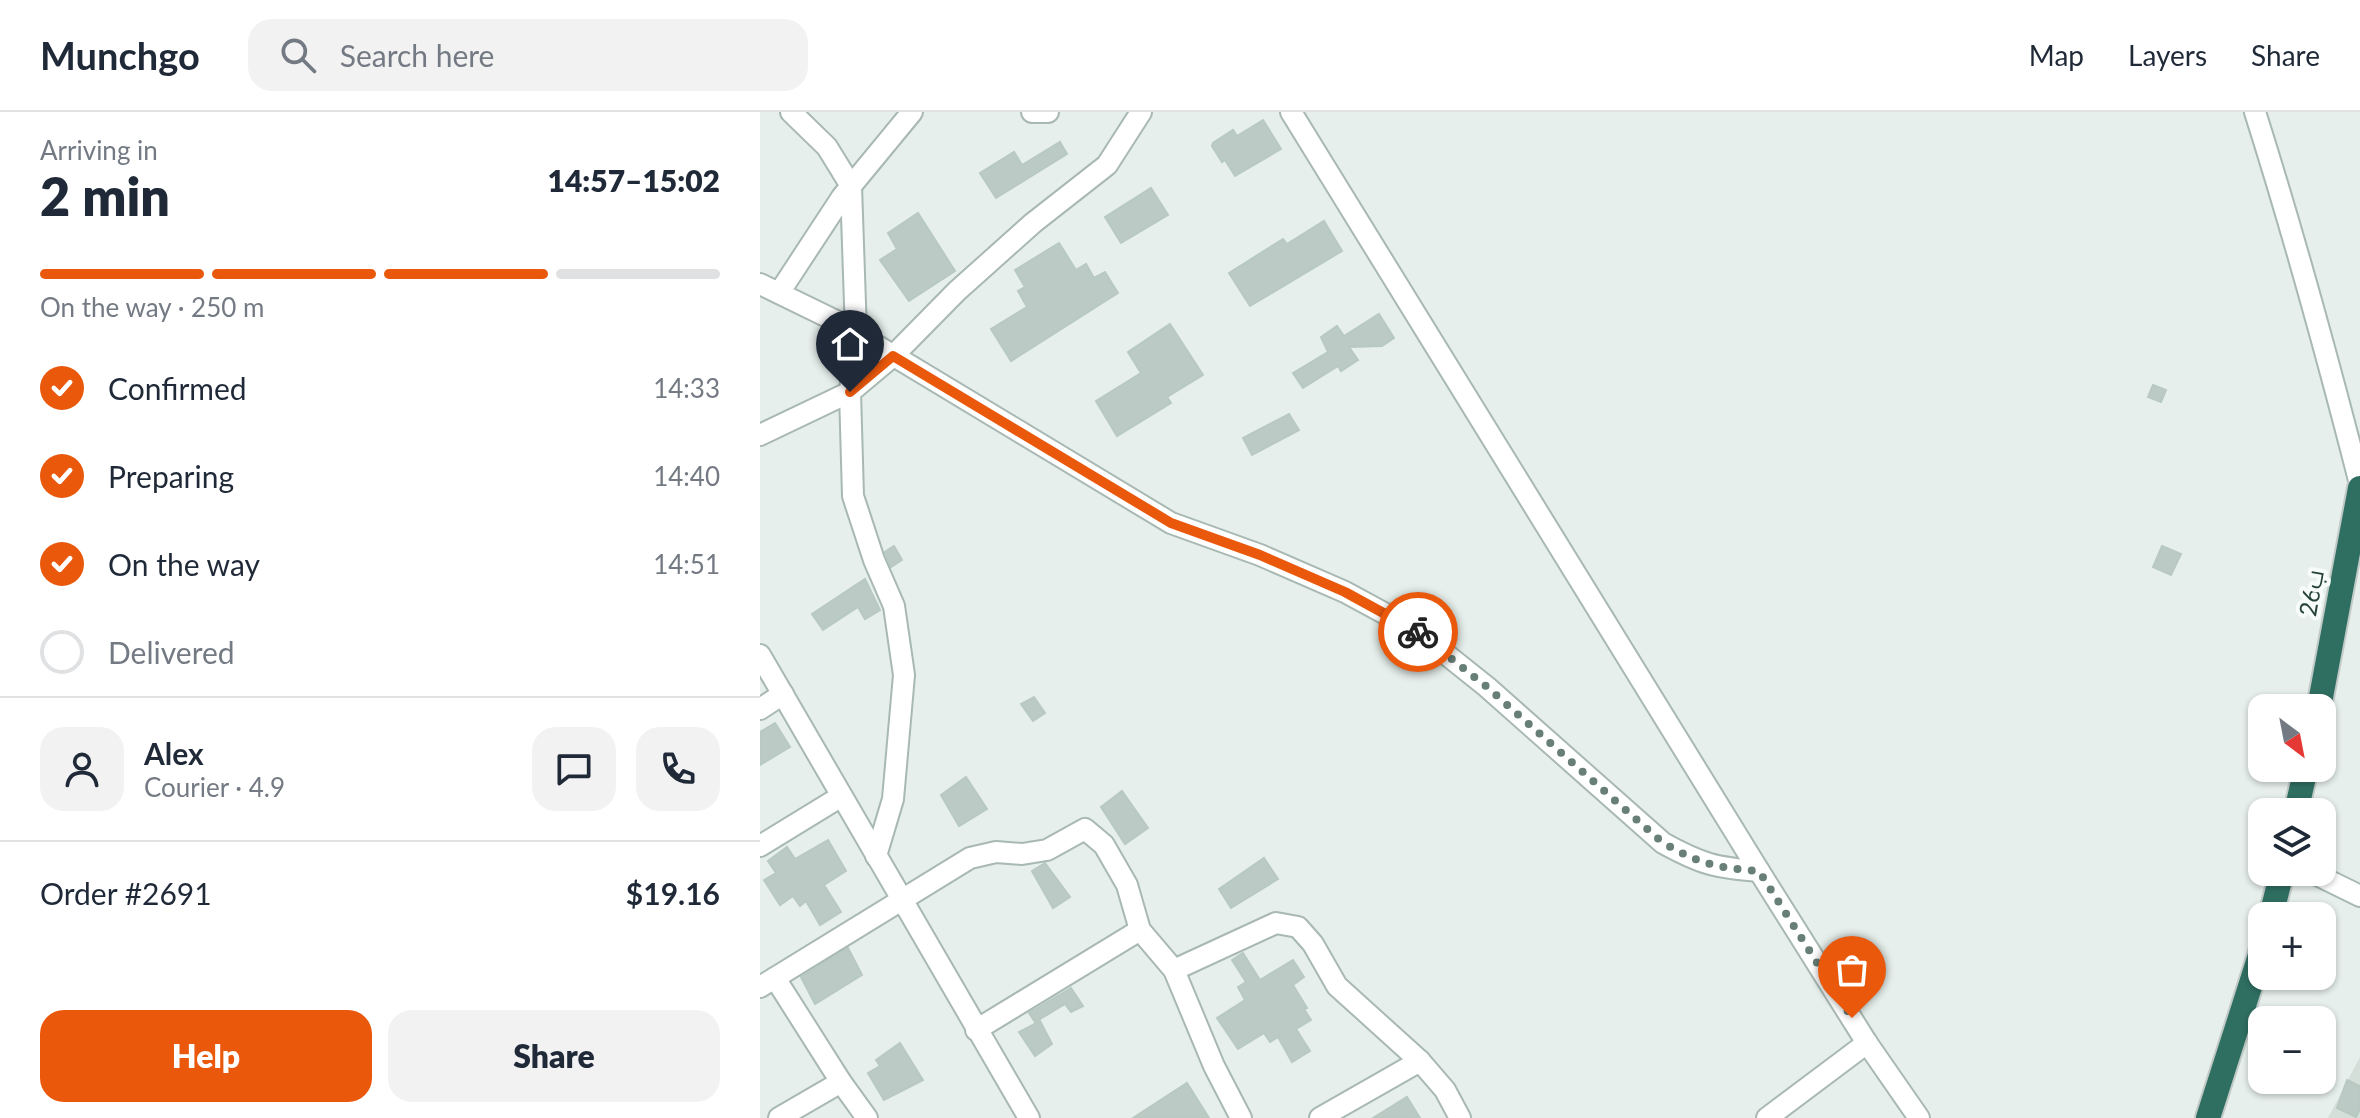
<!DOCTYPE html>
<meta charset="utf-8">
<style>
:root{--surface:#fff;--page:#f2f2f3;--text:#1f2937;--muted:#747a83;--line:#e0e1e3;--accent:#ea580c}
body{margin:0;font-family:Lato,Cairo,sans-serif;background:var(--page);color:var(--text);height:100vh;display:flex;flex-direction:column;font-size:30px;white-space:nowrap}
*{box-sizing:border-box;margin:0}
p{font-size:26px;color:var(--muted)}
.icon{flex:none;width:44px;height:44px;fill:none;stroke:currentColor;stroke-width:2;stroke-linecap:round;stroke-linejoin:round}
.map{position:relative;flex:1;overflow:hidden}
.sheet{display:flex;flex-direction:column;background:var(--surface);width:760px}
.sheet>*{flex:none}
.needle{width:52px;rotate:148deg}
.buttons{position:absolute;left:1488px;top:582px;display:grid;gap:16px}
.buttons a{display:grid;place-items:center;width:88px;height:88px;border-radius:16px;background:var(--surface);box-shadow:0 2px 6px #0004;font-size:40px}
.pin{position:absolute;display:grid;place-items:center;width:68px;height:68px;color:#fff;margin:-82px -34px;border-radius:50% 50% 50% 0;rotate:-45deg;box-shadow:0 0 8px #0007}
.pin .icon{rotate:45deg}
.courier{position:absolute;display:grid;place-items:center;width:80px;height:80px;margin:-40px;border:6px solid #ea580c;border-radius:50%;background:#fff;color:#222;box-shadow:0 2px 10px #0007}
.head em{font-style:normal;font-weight:800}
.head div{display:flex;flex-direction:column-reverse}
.head{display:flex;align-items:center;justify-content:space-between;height:136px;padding:0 40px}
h1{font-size:52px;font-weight:800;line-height:60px}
.bar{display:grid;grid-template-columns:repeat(4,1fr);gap:12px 8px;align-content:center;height:96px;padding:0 40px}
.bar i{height:10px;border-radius:6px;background:var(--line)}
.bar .on{background:var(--accent)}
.bar p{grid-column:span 4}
.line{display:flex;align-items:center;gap:20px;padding:0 40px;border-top:2px solid var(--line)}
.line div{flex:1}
.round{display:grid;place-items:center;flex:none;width:84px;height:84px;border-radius:24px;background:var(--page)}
ol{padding:0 40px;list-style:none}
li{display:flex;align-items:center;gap:24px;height:88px}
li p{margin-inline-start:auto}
li .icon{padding:8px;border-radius:50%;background:var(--accent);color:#fff;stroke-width:4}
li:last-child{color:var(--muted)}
li i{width:44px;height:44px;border:4px solid var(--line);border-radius:50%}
.button{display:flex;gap:16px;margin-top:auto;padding:16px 40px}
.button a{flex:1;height:92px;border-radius:24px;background:var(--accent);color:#fff;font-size:32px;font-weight:800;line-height:92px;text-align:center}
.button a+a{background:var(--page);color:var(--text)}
header{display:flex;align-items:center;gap:48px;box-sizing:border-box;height:112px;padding:0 40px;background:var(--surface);border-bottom:2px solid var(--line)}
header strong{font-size:38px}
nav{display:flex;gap:44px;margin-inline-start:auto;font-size:28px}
.search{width:560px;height:72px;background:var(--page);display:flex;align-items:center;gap:20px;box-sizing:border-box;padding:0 28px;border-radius:24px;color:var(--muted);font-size:30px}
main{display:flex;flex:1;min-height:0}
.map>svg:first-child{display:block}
.built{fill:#d4dfda}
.building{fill:#bbcac4;stroke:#b8c9c2;stroke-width:2}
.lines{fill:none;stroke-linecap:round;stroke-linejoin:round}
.street-casing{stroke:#a8b8b2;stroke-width:24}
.highway-casing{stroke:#c2cac8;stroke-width:28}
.street{stroke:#fff;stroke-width:20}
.highway{stroke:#2f6f62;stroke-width:24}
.done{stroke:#687f78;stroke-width:8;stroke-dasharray:0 14.4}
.route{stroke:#ea580c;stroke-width:10}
.labels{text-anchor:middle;stroke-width:8;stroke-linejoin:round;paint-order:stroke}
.street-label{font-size:24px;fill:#24423a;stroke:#f7fbf9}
</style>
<header>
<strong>Munchgo</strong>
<div class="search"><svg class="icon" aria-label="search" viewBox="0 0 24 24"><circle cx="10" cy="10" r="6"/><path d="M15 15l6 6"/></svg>Search here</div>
<nav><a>Map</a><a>Layers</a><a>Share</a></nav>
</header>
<main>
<section class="sheet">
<div class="head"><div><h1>2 min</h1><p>Arriving in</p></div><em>14:57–15:02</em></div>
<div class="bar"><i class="on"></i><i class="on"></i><i class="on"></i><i></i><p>On the way · 250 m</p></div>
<ol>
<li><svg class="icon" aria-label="check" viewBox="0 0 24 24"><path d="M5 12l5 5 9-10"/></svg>Confirmed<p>14:33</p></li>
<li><svg class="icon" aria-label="check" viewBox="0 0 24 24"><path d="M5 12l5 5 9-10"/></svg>Preparing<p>14:40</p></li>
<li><svg class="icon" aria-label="check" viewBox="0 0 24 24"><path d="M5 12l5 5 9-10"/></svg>On the way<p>14:51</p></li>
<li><i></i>Delivered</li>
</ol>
<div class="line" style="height:144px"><a class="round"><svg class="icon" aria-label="person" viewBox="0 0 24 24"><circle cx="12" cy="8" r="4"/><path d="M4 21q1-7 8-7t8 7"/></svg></a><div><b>Alex</b><p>Courier · 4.9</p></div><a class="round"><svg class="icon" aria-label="chat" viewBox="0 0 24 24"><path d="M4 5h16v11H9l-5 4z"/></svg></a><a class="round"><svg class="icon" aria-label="phone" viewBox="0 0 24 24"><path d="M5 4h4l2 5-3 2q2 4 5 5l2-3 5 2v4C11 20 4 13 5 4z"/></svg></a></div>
<div class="line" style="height:104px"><div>Order #2691</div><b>$19.16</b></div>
<div class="button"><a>Help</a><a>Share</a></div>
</section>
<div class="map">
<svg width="1600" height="1006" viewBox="0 0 1600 1006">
<rect width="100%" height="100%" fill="#e6efeb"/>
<polygon class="built" points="1600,945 1600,1006 1568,1006"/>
<g class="building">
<polygon points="503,8 521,37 475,64 465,48 462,50 452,34 453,31 473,18 477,24"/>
<polygon points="300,30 307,42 236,86 220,61 254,40 262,53"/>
<polygon points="391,76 408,103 361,131 345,105"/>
<polygon points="158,101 195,159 149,189 120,148 137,137 128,121"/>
<polygon points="564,109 582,139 490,194 469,161 523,127 527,132"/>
<polygon points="299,131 316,158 326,152 334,166 345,160 358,181 251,249 231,217 267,195 258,179 265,175 255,158"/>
<polygon points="619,202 634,226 622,234 589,235 598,248 581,259 578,254 543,276 533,261 568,240 561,225 577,214 584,224"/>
<polygon points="410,212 443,263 407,285 411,291 357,324 336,289 381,261 368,240"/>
<polygon points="1393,273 1406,278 1401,290 1388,285"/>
<polygon points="529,302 539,318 492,343 483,326"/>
<polygon points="134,434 142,448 131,455 125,440"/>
<polygon points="1402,434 1421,442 1411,463 1393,455"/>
<polygon points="105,467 120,498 105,507 98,495 63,518 52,502"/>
<polygon points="274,585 285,601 273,609 261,592"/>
<polygon points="15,611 30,635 0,653 0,620"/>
<polygon points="206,665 227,697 199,714 181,683"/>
<polygon points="362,679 388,716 365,732 341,695"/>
<polygon points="68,728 86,759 64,773 81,800 60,813 46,789 40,794 33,784 20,793 4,768 16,761 8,749 27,735 35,747"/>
<polygon points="504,746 518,767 471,796 459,777"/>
<polygon points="285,751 310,785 293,796 272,759"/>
<polygon points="88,836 102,863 55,892 41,865"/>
<polygon points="483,841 500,868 533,848 544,865 533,873 547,896 544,897 551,908 536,917 550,939 532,950 518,925 510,930 504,921 478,937 457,906 485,888 478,875 486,870 472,848"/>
<polygon points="311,876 323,894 311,900 305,892 275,910 269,901"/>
<polygon points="280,909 292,932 275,944 259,920"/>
<polygon points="140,931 163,968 124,988 108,961 120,954 116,948"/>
<polygon points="1587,968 1600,974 1600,997 1596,1005 1577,996"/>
<polygon points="427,971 449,1006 373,1006"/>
<polygon points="647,985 660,1006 613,1006"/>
</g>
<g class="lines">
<g class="street-casing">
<g id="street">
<polyline points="31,0 67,35 91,74 96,221 90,280 93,384 114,448 134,494 144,563 133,687 116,744"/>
<polyline points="272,0 288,0"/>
<polyline points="531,0 999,759 1107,931 1159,1006"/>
<path d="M1495,0c39,123 73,247 105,372"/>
<path d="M0,172l76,37 335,202 89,32 85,37 72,39 70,56 176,156c38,21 53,25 96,28"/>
<polyline points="19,181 82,85 152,0"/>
<polyline points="0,323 90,280 133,244 197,179 273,111 347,53 381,0"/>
<polyline points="0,543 269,1006"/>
<polyline points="0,597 23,582"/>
<polyline points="0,734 80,685"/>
<polyline points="1551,760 1600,784"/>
<polyline points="414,858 516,811 538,815 553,832 577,874 660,949 685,978 700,1006"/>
<polyline points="15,866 81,970 107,1006"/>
<polyline points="0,875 210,746 236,740 262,742 287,738 325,717 344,733 367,773 380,818 414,858 454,954 481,1006"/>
<polyline points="216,918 380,818"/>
<polyline points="19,1006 81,970"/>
<polyline points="560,1006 660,949"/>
<polyline points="1007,1006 1107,931"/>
</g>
</g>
<g class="highway-casing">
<g id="highway">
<polyline points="1559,596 1600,376"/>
<polyline points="1536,700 1546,656"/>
<polyline points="1511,804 1522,760"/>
<polyline points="1448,1006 1502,837"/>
</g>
</g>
<use href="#street" class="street"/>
<use href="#highway" class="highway"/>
</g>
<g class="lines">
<path class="done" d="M658,520l69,55 176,156c38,21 53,25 96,28l93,147"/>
<polyline class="route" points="90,280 133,244 411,411 500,443 585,480 658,520"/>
</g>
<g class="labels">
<g class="street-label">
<text transform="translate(1552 481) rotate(-80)" y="8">26ب</text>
</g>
</g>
</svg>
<div class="buttons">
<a><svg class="needle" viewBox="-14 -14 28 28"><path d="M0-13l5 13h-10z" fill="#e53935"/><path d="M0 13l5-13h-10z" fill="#747a83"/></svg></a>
<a><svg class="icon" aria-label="layers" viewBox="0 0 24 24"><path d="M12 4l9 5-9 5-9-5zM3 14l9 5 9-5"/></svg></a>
<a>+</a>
<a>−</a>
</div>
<div class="pin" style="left:1092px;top:906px;background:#ea580c"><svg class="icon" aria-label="bag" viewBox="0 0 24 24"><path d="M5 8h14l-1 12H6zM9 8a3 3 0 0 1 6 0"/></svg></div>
<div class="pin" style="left:90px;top:280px;background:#1f2937"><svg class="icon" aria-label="home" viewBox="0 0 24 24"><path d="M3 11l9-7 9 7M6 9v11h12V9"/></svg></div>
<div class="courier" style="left:658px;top:520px"><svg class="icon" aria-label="bike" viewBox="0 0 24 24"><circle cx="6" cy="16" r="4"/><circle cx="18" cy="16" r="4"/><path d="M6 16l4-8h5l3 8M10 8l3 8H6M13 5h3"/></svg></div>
</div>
</main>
